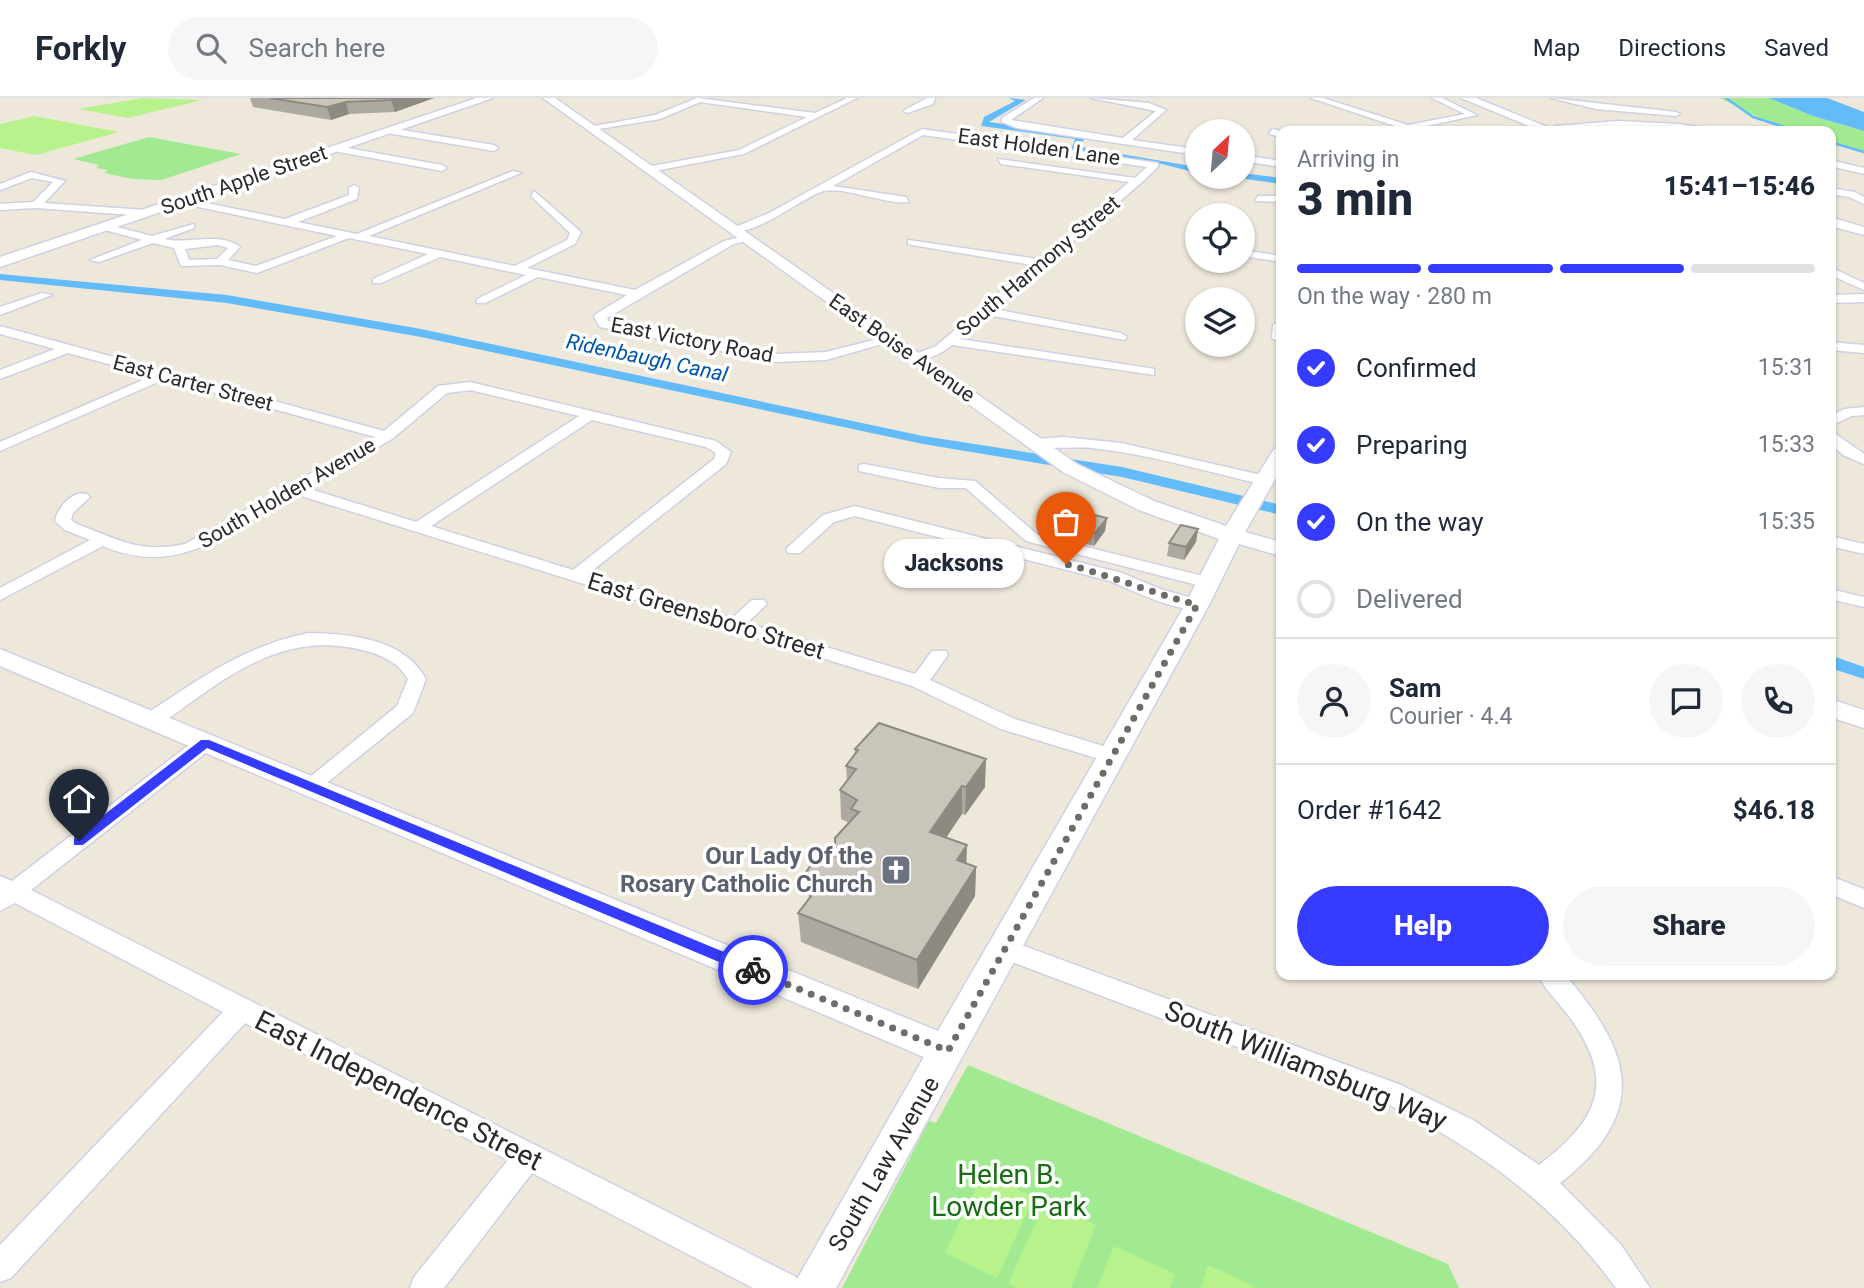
<!DOCTYPE html>
<meta charset="utf-8">
<style>
:root{--surface:#fff;--page:#f6f6f7;--text:#1f2937;--muted:#747a83;--line:#e0e1e3;--accent:#363cff}
body{margin:0;font-family:Roboto,sans-serif;background:var(--page);color:var(--text);height:100vh;display:flex;flex-direction:column;font-size:26px;white-space:nowrap}
*{box-sizing:border-box;margin:0}
p{font-size:23px;color:var(--muted)}
.icon{flex:none;width:38px;height:38px;fill:none;stroke:currentColor;stroke-width:2;stroke-linecap:round;stroke-linejoin:round}
.map{position:relative;flex:1;overflow:hidden}
.drawer{position:absolute;left:1276px;top:28px;width:560px;height:854px;display:flex;flex-direction:column;background:var(--surface);border-radius:14px;box-shadow:0 2px 5px #0004}
.drawer>*{flex:none}
.needle{width:46px;rotate:26deg}
.tools{position:absolute;left:1185px;top:21px;display:grid;gap:14px}
.tools a{display:grid;place-items:center;width:70px;height:70px;border-radius:50%;background:var(--surface);box-shadow:0 2px 5px #0004;font-size:35px}
.pin{position:absolute;display:grid;place-items:center;width:60px;height:60px;color:#fff;margin:-72px -30px;border-radius:50% 50% 50% 0;rotate:-45deg;box-shadow:0 0 7px #0007}
.pin .icon{rotate:45deg}
.courier{position:absolute;display:grid;place-items:center;width:70px;height:70px;margin:-35px;border:5px solid #363cff;border-radius:50%;background:#fff;color:#222;box-shadow:0 2px 9px #0007}
.bubble{position:absolute;height:49px;border-radius:24px;background:var(--surface);box-shadow:0 2px 5px #0004;font-size:23px;font-weight:800;line-height:49px;text-align:center}
.summary em{font-style:normal;font-weight:800}
.summary div{display:flex;flex-direction:column-reverse}
.summary{display:flex;align-items:center;justify-content:space-between;height:119px;padding:0 21px}
h1{font-size:46px;font-weight:800;line-height:52px}
.bar{display:grid;grid-template-columns:repeat(4,1fr);gap:10px 7px;align-content:center;height:84px;padding:0 21px}
.bar i{height:9px;border-radius:5px;background:var(--line)}
.bar .active{background:var(--accent)}
.bar p{grid-column:span 4}
.line{display:flex;align-items:center;gap:18px;padding:0 21px;border-top:2px solid var(--line)}
.line div{flex:1}
.round{display:grid;place-items:center;flex:none;width:74px;height:74px;border-radius:37px;background:var(--page)}
ol{padding:0 21px;list-style:none}
li{display:flex;align-items:center;gap:21px;height:77px}
li p{margin-inline-start:auto}
li .icon{padding:7px;border-radius:50%;background:var(--accent);color:#fff;stroke-width:4}
li:last-child{color:var(--muted)}
li i{width:38px;height:38px;border:4px solid var(--line);border-radius:50%}
.action{display:flex;gap:14px;margin-top:auto;padding:14px 21px}
.action a{flex:1;height:80px;border-radius:42px;background:var(--accent);color:#fff;font-size:28px;font-weight:800;line-height:80px;text-align:center}
.action a+a{background:var(--page);color:var(--text)}
header{display:flex;align-items:center;gap:42px;box-sizing:border-box;height:98px;padding:0 35px;background:var(--surface);border-bottom:2px solid var(--line)}
header strong{font-size:33px}
nav{display:flex;gap:38px;margin-inline-start:auto;font-size:24px}
.search{width:490px;height:63px;background:var(--page);display:flex;align-items:center;gap:18px;box-sizing:border-box;padding:0 24px;border-radius:38px;color:var(--muted);font-size:26px}
.map>svg:first-child{display:block}
.green{fill:#a2ea92}
.pitch{fill:#b7f28c}
.water{fill:#63bbfa}
.lines{fill:none;stroke-linecap:round;stroke-linejoin:round}
.stream{stroke:#63bbfa;stroke-width:2.5}
.canal{fill:#63bbfa;fill-rule:evenodd}
.street-casing{stroke:#d0d0e5;stroke-width:3}
.secondary-casing{stroke:#d0d0e5;stroke-width:3}
.street{fill:#fff;fill-rule:evenodd}
.secondary{fill:#fff;fill-rule:evenodd}
.wall{fill:#ada9a0}
.shaded-wall{fill:#8d8a82}
.building{fill:#c9c5ba;stroke:#8d8a82;stroke-width:2}
.route{fill:#363cff}
.done{stroke:#6f6c68;stroke-width:7;stroke-dasharray:0 12.6}
.labels{text-anchor:middle;stroke-width:7;stroke-linejoin:round;paint-order:stroke}
.far-street-label{font-size:21px;fill:#2a2a2a;stroke:#fff}
.far-water-label{font-size:21px;font-style:italic;fill:#0054a8;stroke:#fff}
.street-label{font-size:24px;fill:#2a2a2a;stroke:#fff}
.worship-label{font-size:24px;font-weight:bold;fill:#5b616d;stroke:#fff;text-anchor:end}
.near-street-label{font-size:28px;fill:#2a2a2a;stroke:#fff}
.near-park-label{font-size:28px;fill:#186e13;stroke:#fff}
</style>
<header>
<strong>Forkly</strong>
<div class="search"><svg class="icon" aria-label="search" viewBox="0 0 24 24"><circle cx="10" cy="10" r="6"/><path d="M15 15l6 6"/></svg>Search here</div>
<nav><a>Map</a><a>Directions</a><a>Saved</a></nav>
</header>
<div class="map">
<svg width="1864" height="1190" viewBox="0 0 1864 1190">
<rect width="100%" height="100%" fill="#eee8db"/>
<g class="green">
<polygon points="1720,0 1769,0 1813,18 1864,33 1864,54 1831,44 1830,33 1800,33 1763,22"/>
<polygon points="149,39 241,56 161,82 132,81 104,75 108,72 96,70 99,67 73,61"/>
<polygon points="968,967 1448,1166 1459,1190 842,1190 929,1023 936,1025"/>
</g>
<g class="pitch">
<polygon points="143,0 202,2 128,20 78,11"/>
<polygon points="34,18 119,34 36,57 0,50 0,26"/>
<polygon points="983,1076 1034,1099 997,1180 945,1155"/>
<polygon points="1045,1104 1096,1127 1071,1190 1016,1190 1008,1186"/>
<polygon points="1114,1148 1175,1176 1170,1190 1097,1190"/>
<polygon points="1208,1167 1254,1188 1254,1190 1201,1190"/>
</g>
<polygon class="water" points="1769,0 1827,0 1864,14 1864,33 1813,18"/>
<g class="lines">
<g class="stream">
<polyline points="1726,0 1753,19 1797,33"/>
<polyline points="1830,44 1864,54"/>
</g>
<g class="canal">
<polygon points="1009,0 1026,2 989,24 1077,36 1084,41 1080,49 1197,69 1197,75 1162,66 1071,53 1075,41 981,28 984,19 1015,3"/>
<polygon points="1242,75 1281,80 1281,86 1239,80"/>
<polygon points="0,176 227,197 421,231 923,338 1122,369 1281,407 1281,417 1122,379 923,346 421,239 227,205 0,182"/>
<polygon points="1830,557 1864,569 1864,581 1830,570"/>
</g>
<g class="street-casing">
<g id="street">
<polygon points="697,0 815,15 847,0 857,0 744,56 649,74 646,69 739,52 807,19 700,4 660,21 593,32 589,29 655,17"/>
<polygon points="927,0 935,0 933,6 907,15 903,13"/>
<polygon points="1034,0 1043,0 1011,22 1123,40 1156,13 1091,0 1149,5 1166,12 1132,42 1197,51 1197,57 1017,30 1002,24 1002,20"/>
<polygon points="1311,0 1323,0 1408,27 1465,16 1432,0 1442,0 1477,17 1418,30 1422,33 1410,33"/>
<polygon points="1551,0 1676,14 1680,16 1676,18 1596,11"/>
<polygon points="1619,23 1679,26 1723,33 1619,28 1565,33 1555,28"/>
<polygon points="390,30 494,47 498,50 494,53 387,35"/>
<path d="M922,31l236,34v4l-17,16 -147,126 127,24 6,4 -2,3 -138,-25 -27,24 189,29 5,1v6l-202,-30c-10,9 -34,20 -44,12l28,-11 96,-81 -120,-20 -4,-1v-4l130,19 91,-77 -128,-18 -3,-5 137,19 12,-11 -224,-32 -90,51 73,11 3,5c-23,3 -66,-16 -85,-11 -20,5 -75,50 -93,38l38,-16z"/>
<polygon points="1272,31 1281,33 1281,39 1269,36"/>
<polygon points="337,48 442,67 447,70 442,73 334,53"/>
<polygon points="1242,57 1281,63 1281,69 1242,63"/>
<polygon points="1830,62 1864,70 1864,76 1830,68"/>
<path d="M513,73l8,2 -152,63 146,30 52,-26 3,-7 -39,-37 3,-5 47,41 -6,12 -48,24 108,22 89,-49 25,-6 5,3 -22,7 -125,73 2,4 167,32 50,-2 64,-16 6,4 -70,20 -50,2 -176,-35 -6,-10 2,-3 31,-19 -89,-18 -53,26h-8v-4l49,-24 -86,-18 -59,26h-8v-4l55,-25 -79,-16 -92,35 -37,-8 -39,1 -7,-18 -21,-5 -54,19 -9,-2 52,-20 -41,-11 -1,-2 5,-3 47,12 42,-12v4l-30,11c25,6 55,-8 76,8l-12,13 28,6 81,-30 -158,-33 3,-5 103,21 64,-24v-7l5,-3 5,3 -2,11 -59,23 59,12zM218,147l10,3 -11,11 -28,1 -4,-11z"/>
<polygon points="31,74 65,83 44,105 146,112 151,115 146,118 36,110 0,112 0,106 33,104 53,84 32,80 0,92 0,86"/>
<polygon points="1830,90 1855,94 1864,99 1864,106 1849,99 1830,96"/>
<polygon points="1258,98 1281,98 1281,104 1255,103"/>
<polygon points="1242,152 1281,158 1281,164 1242,158"/>
<polygon points="1830,169 1864,185 1864,192 1830,177"/>
<polygon points="42,195 52,197 0,217 0,209"/>
<polygon points="1864,196 1864,204 1830,205 1830,197"/>
<path d="M0,228l384,105 54,-45 32,-4 246,59 15,11 -5,12 -138,110 144,44 20,-18h12l3,4 -20,19 168,51 17,-23h14l2,4 -18,25 85,39 104,32 3,5 -10,7 -111,-34 -89,-43 -617,-192c-62,36 -117,85 -192,52l-103,54v-12l90,-48 -25,-10 -10,-9c3,-14 17,-31 32,-27l3,3 -17,16 -2,7 6,4c40,15 63,30 108,20l190,-107 -210,-58 -165,72v-9l152,-66 -84,-23 -68,26v-9l55,-21 -55,-15zM470,292l109,26 -163,106 -109,-34 85,-49 55,-46zM592,322l114,27 10,6 -2,6 -141,111 -142,-44z"/>
<polygon points="1830,244 1864,247 1864,255 1830,252"/>
<polygon points="1864,309 1864,317 1852,318 1830,328 1830,318 1844,311"/>
<polygon points="1830,332 1864,356 1864,366 1843,357 1830,345"/>
<path d="M1063,339l58,6 149,34 3,3 -8,5c-57,-13 -115,-31 -174,-37 -14,-2 -54,3 -62,-5l7,-4z"/>
<polygon points="864,366 939,380 975,383 1038,437 1215,481 1218,485 1209,490 1026,443 966,390 939,390 859,373 859,367"/>
<path d="M855,408l267,67 38,16 43,12 3,4 -3,4c-22,5 -72,-19 -93,-28l-255,-65 -21,6 -34,31h-12l-2,-4 37,-34z"/>
<polygon points="1830,438 1864,446 1864,456 1830,448"/>
<polygon points="1830,491 1864,499 1864,509 1830,501"/>
<path d="M308,535c43,1 95,5 118,46l-13,34 -96,78h-14l-4,-5 98,-80 11,-27c-10,-18 -31,-26 -50,-30 -81,-18 -136,32 -199,76h-14l-3,-5c7,-10 20,-16 30,-23 44,-30 84,-53 136,-64z"/>
<polygon points="205,638 215,645 212,650 31,792 796,1179 800,1190 753,1190 532,1075 444,1190 410,1190 414,1179 508,1062 245,925 11,1180 0,1184 0,1147 223,914 15,805 0,813 0,778 12,783 198,640"/>
<polygon points="1830,778 1864,791 1864,810 1830,796"/>
<path d="M1005,841l396,146 72,35 66,45c58,-44 78,-82 32,-146 -11,-15 -25,-28 -33,-44h27c68,78 85,138 -5,208l61,62 29,43h-34c-62,-85 -141,-142 -235,-187l-385,-145 -3,-7 3,-7z"/>
</g>
</g>
<g class="secondary-casing">
<g id="secondary">
<polygon points="477,0 493,0 0,169 0,159"/>
<polygon points="543,0 555,0 1077,366 1154,403 1226,428 1274,351 1281,349 1281,371 1245,434 1281,444 1281,458 1239,446 1209,507 836,1190 792,1190 924,959 0,568 0,551 938,933 1185,507 1219,441 1139,412 1063,374"/>
<polygon points="1461,0 1476,0 1557,33 1541,33"/>
<polygon points="1830,119 1864,129 1864,137 1830,128"/>
<polygon points="1281,222 1281,245 1272,240 1273,227"/>
<polygon points="1830,601 1864,612 1864,630 1830,619"/>
</g>
</g>
<use href="#street" class="street"/>
<use href="#secondary" class="secondary"/>
</g>
<g class="wall">
<polygon points="250,0 434,0 395,14 349,16 331,22 253,9"/>
<polygon points="1107,420 1105,433 1094,448 1049,437 1050,424"/>
<polygon points="1198,431 1196,444 1184,462 1167,458 1169,445"/>
<polygon points="855,651 985,689 965,717 962,716 946,740 966,766 976,769 975,798 918,891 801,844 798,815 809,801 806,774 835,758 849,725 841,721 840,692 847,683 846,668 855,656"/>
</g>
<g class="shaded-wall">
<polygon points="397,0 434,0 395,14 391,2"/>
<polygon points="346,4 349,16 331,22 327,9"/>
<polygon points="1107,420 1105,433 1094,448 1095,435"/>
<polygon points="1198,431 1196,444 1184,462 1186,449"/>
<polygon points="986,661 985,689 965,717 966,689"/>
<polygon points="962,688 962,716 930,763 930,734"/>
<polygon points="967,747 966,776 957,762"/>
<polygon points="976,769 975,798 918,891 917,862"/>
</g>
<g class="building">
<polygon points="270,0 397,0 391,2 346,4 327,9"/>
<polygon points="1062,409 1107,420 1095,435 1050,424"/>
<polygon points="1181,427 1198,431 1186,449 1169,445"/>
<polygon points="879,625 986,661 966,689 962,688 930,734 967,747 957,762 976,769 917,862 798,815 815,793 806,774 814,763 835,758 835,740 859,714 851,711 857,702 840,692 856,671 846,668 858,652 855,651"/>
</g>
<polygon class="route" points="201,642 209,642 758,868 760,872 758,876 748,876 207,650 83,747 74,747 74,740"/>
<g class="lines">
<path class="done" d="M753,872l195,81 249,-446c-44,-12 -86,-29 -131,-41"/>
</g>
<defs>
<g id="church-square" transform="scale(1.575)"><rect x="-9" y="-9" width="18" height="18" rx="4" fill="#6b7280" stroke="#fff"/><path d="M-1.2-6h2.4v3.5h3.3v2.4h-3.3V6h-2.4V-.1h-3.3v-2.4h3.3Z" fill="#fff"/></g>
</defs>
<g fill-rule="evenodd">
<use href="#church-square" x="896" y="772"/>
</g>
<g class="labels">
<g class="far-street-label">
<text transform="translate(1039 49) rotate(8)" y="7">East Holden Lane</text>
<text transform="translate(244 82) rotate(-19)" y="7">South Apple Street</text>
<text transform="translate(1038 168) rotate(-40)" y="7">South Harmony Street</text>
<text transform="translate(692 242) rotate(11)" y="7">East Victory Road</text>
<text transform="translate(902 250) rotate(35)" y="7">East Boise Avenue</text>
<text transform="translate(193 285) rotate(15)" y="7">East Carter Street</text>
<text transform="translate(287 395) rotate(-30)" y="7">South Holden Avenue</text>
</g>
<g class="far-water-label">
<text transform="translate(647 260) rotate(12)" y="7">Ridenbaugh Canal</text>
</g>
<g class="street-label">
<text transform="translate(706 518) rotate(17)" y="8">East Greensboro Street</text>
<text transform="translate(884 1066) rotate(-60)" y="8">South Law Avenue</text>
</g>
<g class="worship-label">
<text x="873" y="766">Our Lady Of the<tspan x="873" dy="28">Rosary Catholic Church</tspan></text>
</g>
<g class="near-street-label">
<text transform="translate(1306 967) rotate(22)" y="10">South Williamsburg Way</text>
<text transform="translate(399 992) rotate(27)" y="10">East Independence Street</text>
</g>
<g class="near-park-label">
<text x="1009" y="1086">Helen B.<tspan x="1009" dy="32">Lowder Park</tspan></text>
</g>
</g>
</svg>
<div class="tools">
<a><svg class="needle" viewBox="-14 -14 28 28"><path d="M0-13l5 13h-10z" fill="#e53935"/><path d="M0 13l5-13h-10z" fill="#747a83"/></svg></a>
<a><svg class="icon" aria-label="locate" viewBox="0 0 24 24"><circle cx="12" cy="12" r="6"/><path d="M12 2v4M12 18v4M2 12h4M18 12h4"/></svg></a>
<a><svg class="icon" aria-label="layers" viewBox="0 0 24 24"><path d="M12 4l9 5-9 5-9-5zM3 14l9 5 9-5"/></svg></a>
</div>
<div class="pin" style="left:1066px;top:466px;background:#ea580c"><svg class="icon" aria-label="bag" viewBox="0 0 24 24"><path d="M5 8h14l-1 12H6zM9 8a3 3 0 0 1 6 0"/></svg></div>
<div class="pin" style="left:79px;top:743px;background:#1f2937"><svg class="icon" aria-label="home" viewBox="0 0 24 24"><path d="M3 11l9-7 9 7M6 9v11h12V9"/></svg></div>
<div class="courier" style="left:753px;top:872px"><svg class="icon" aria-label="bike" viewBox="0 0 24 24"><circle cx="6" cy="16" r="4"/><circle cx="18" cy="16" r="4"/><path d="M6 16l4-8h5l3 8M10 8l3 8H6M13 5h3"/></svg></div>
<div class="bubble" style="left:884px;top:441px;width:140px">Jacksons</div>
<section class="drawer">
<div class="summary"><div><h1>3 min</h1><p>Arriving in</p></div><em>15:41–15:46</em></div>
<div class="bar"><i class="active"></i><i class="active"></i><i class="active"></i><i></i><p>On the way · 280 m</p></div>
<ol>
<li><svg class="icon" aria-label="check" viewBox="0 0 24 24"><path d="M5 12l5 5 9-10"/></svg>Confirmed<p>15:31</p></li>
<li><svg class="icon" aria-label="check" viewBox="0 0 24 24"><path d="M5 12l5 5 9-10"/></svg>Preparing<p>15:33</p></li>
<li><svg class="icon" aria-label="check" viewBox="0 0 24 24"><path d="M5 12l5 5 9-10"/></svg>On the way<p>15:35</p></li>
<li><i></i>Delivered</li>
</ol>
<div class="line" style="height:126px"><a class="round"><svg class="icon" aria-label="person" viewBox="0 0 24 24"><circle cx="12" cy="8" r="4"/><path d="M4 21q1-7 8-7t8 7"/></svg></a><div><b>Sam</b><p>Courier · 4.4</p></div><a class="round"><svg class="icon" aria-label="chat" viewBox="0 0 24 24"><path d="M4 5h16v11H9l-5 4z"/></svg></a><a class="round"><svg class="icon" aria-label="phone" viewBox="0 0 24 24"><path d="M5 4h4l2 5-3 2q2 4 5 5l2-3 5 2v4C11 20 4 13 5 4z"/></svg></a></div>
<div class="line" style="height:91px"><div>Order #1642</div><b>$46.18</b></div>
<div class="action"><a>Help</a><a>Share</a></div>
</section>
</div>
